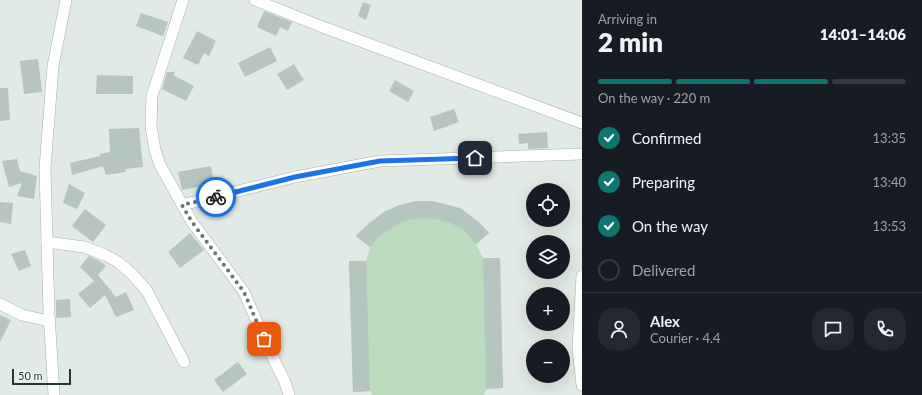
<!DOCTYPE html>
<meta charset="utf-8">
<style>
:root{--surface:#171b24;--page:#242831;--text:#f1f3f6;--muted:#9ea1a6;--line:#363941;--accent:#0f766e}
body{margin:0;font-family:Lato,sans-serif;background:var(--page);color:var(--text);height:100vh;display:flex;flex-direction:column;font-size:15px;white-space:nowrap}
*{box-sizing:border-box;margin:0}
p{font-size:13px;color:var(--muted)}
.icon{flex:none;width:22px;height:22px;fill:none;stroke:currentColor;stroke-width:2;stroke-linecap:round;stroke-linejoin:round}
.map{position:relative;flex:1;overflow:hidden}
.details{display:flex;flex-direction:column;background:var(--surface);width:340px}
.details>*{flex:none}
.tools{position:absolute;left:526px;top:183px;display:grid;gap:8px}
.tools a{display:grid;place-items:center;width:44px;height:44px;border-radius:50%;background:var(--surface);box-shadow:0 4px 16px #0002;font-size:20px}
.scale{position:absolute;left:12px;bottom:10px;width:59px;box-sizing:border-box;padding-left:4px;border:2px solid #22392f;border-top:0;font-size:11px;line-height:14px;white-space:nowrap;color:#22392f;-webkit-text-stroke:3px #f1f7f3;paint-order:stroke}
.pin{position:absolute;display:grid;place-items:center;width:34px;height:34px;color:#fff;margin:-17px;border-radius:8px;box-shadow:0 2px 6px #0006}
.courier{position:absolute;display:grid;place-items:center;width:40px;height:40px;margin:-20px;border:3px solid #1a73e8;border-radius:50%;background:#fff;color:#222;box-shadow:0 1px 5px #0007}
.head em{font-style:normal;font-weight:800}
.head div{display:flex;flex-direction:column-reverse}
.head{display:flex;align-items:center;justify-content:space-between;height:68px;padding:0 16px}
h1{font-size:26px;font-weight:800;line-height:30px}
.bar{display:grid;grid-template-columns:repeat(4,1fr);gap:6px 4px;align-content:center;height:48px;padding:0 16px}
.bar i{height:5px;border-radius:3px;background:var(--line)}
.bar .selected{background:var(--accent)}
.bar p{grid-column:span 4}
.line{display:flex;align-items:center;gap:10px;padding:0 16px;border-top:1px solid var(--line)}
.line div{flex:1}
.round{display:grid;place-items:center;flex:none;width:42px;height:42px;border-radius:16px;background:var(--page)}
ol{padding:0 16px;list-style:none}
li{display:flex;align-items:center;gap:12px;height:44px}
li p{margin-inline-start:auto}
li .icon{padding:4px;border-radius:50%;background:var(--accent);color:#fff;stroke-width:4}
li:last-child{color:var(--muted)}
li i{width:22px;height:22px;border:2px solid var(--line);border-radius:50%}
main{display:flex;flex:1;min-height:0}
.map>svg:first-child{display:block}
.green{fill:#bbdabe}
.building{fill:#b6c5bd}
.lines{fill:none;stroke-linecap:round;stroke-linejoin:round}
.minor-casing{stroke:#a4b1aa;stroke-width:12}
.minor{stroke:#fff;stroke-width:11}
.done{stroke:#65776e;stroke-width:4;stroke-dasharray:0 7.2}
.route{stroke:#1a73e8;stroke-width:5}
</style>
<main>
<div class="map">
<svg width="582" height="395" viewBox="0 0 582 395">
<rect width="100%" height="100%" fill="#e1eae4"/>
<path class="green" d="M415,201c33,0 52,7 74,32l-13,11 7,14h17l3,130 -17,1 -2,6h-112l-2,-4 -17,1 -4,-131h17l4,-14 -14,-11c18,-20 33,-28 59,-35z"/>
<g class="building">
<polygon points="363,2 371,5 366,20 358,16"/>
<polygon points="264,11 292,22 288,31 280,27 276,36 257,27"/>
<polygon points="141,13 168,22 163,36 136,26"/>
<polygon points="197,31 216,41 209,56 204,53 198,65 183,58"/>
<polygon points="270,47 277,61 245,77 238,63"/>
<polygon points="38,59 42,92 24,94 20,61"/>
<polygon points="294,64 304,80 287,90 277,74"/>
<polygon points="167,72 175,72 173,75 194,86 186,101 162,89"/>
<polygon points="97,75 133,76 133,94 96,94"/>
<polygon points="395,80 414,91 408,102 389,91"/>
<polygon points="0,88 8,88 10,120 0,121"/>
<polygon points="454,109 459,122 434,131 430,117"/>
<polygon points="139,128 143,167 125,169 126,172 106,175 103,166 72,175 70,163 100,156 100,154 110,152 109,129"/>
<polygon points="547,132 548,148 528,149 528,143 519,144 518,134"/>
<polygon points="17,159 20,171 37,176 34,199 17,196 22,183 9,187 2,161"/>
<polygon points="211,166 214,184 182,190 178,172"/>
<polygon points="69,184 85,193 77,209 63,203"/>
<polygon points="415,201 433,201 460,208 479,222 489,233 476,244 465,231 451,223 436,219 420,218 403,221 390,229 378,237 370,247 356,236 364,228 384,212 397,206"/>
<polygon points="0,202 13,203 11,224 0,222"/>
<polygon points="85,209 106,225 93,242 72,226"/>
<polygon points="190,233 204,250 180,268 168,252"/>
<polygon points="25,250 31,266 19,271 11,254"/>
<polygon points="89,256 100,261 106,266 98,275 116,297 126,292 134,310 116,317 105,295 90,308 78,294 94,281 80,267"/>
<polygon points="483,258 500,258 503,388 486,389"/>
<polygon points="349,261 366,261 370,391 353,392"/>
<polygon points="70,299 71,317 56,318 56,300"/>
<polygon points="0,315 11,320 0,342"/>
<polygon points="238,362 247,374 223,392 214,380"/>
</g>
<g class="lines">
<g class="minor-casing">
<g id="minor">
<polyline points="183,0 152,96 151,126 155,150 160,165 192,222 244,292 270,352 285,382 289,395"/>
<polyline points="255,0 320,26 582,123"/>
<polyline points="182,205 295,177 380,161 582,154"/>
<polyline points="47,242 84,247 105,255 118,262 132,274 147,291 184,362"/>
<polyline points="582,276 578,349 582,385"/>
<polyline points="0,304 22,315 49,321"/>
<polyline points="54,395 49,314 45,168 53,66 66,0"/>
</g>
</g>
<use href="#minor" class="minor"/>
</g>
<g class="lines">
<polyline class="done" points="216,197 182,205 192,222 244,292 264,339"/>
<polyline class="route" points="216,197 295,177 380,161 475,158"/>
</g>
</svg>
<div class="tools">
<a><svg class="icon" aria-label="locate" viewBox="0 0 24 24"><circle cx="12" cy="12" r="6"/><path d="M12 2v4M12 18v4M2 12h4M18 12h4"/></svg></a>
<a><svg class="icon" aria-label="layers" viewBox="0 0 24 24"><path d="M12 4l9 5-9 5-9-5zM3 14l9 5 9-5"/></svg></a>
<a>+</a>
<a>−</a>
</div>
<div class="scale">50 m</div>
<div class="pin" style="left:264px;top:339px;background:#ea580c"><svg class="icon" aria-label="bag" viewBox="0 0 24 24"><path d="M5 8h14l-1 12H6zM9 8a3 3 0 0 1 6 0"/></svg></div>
<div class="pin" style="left:475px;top:158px;background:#1f2937"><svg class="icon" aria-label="home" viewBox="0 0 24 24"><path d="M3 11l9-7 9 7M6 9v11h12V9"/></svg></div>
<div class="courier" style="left:216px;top:197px"><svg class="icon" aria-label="bike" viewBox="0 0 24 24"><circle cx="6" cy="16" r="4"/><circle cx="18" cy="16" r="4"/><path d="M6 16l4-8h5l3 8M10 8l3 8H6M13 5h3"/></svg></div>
</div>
<section class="details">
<div class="head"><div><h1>2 min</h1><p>Arriving in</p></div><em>14:01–14:06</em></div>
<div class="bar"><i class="selected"></i><i class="selected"></i><i class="selected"></i><i></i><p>On the way · 220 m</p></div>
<ol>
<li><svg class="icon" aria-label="check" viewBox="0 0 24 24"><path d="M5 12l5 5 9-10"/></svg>Confirmed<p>13:35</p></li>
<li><svg class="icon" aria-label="check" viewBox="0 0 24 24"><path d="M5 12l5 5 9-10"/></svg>Preparing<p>13:40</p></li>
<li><svg class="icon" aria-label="check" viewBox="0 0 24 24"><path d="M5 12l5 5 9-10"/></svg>On the way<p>13:53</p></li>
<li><i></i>Delivered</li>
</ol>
<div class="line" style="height:72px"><a class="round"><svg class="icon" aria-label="person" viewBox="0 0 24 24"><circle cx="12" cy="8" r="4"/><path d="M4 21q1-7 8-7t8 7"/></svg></a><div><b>Alex</b><p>Courier · 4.4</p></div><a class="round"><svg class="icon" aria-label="chat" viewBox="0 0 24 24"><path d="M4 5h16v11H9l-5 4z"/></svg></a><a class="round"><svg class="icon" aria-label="phone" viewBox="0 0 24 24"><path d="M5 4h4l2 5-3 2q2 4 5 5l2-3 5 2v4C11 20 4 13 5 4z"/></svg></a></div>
</section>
</main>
